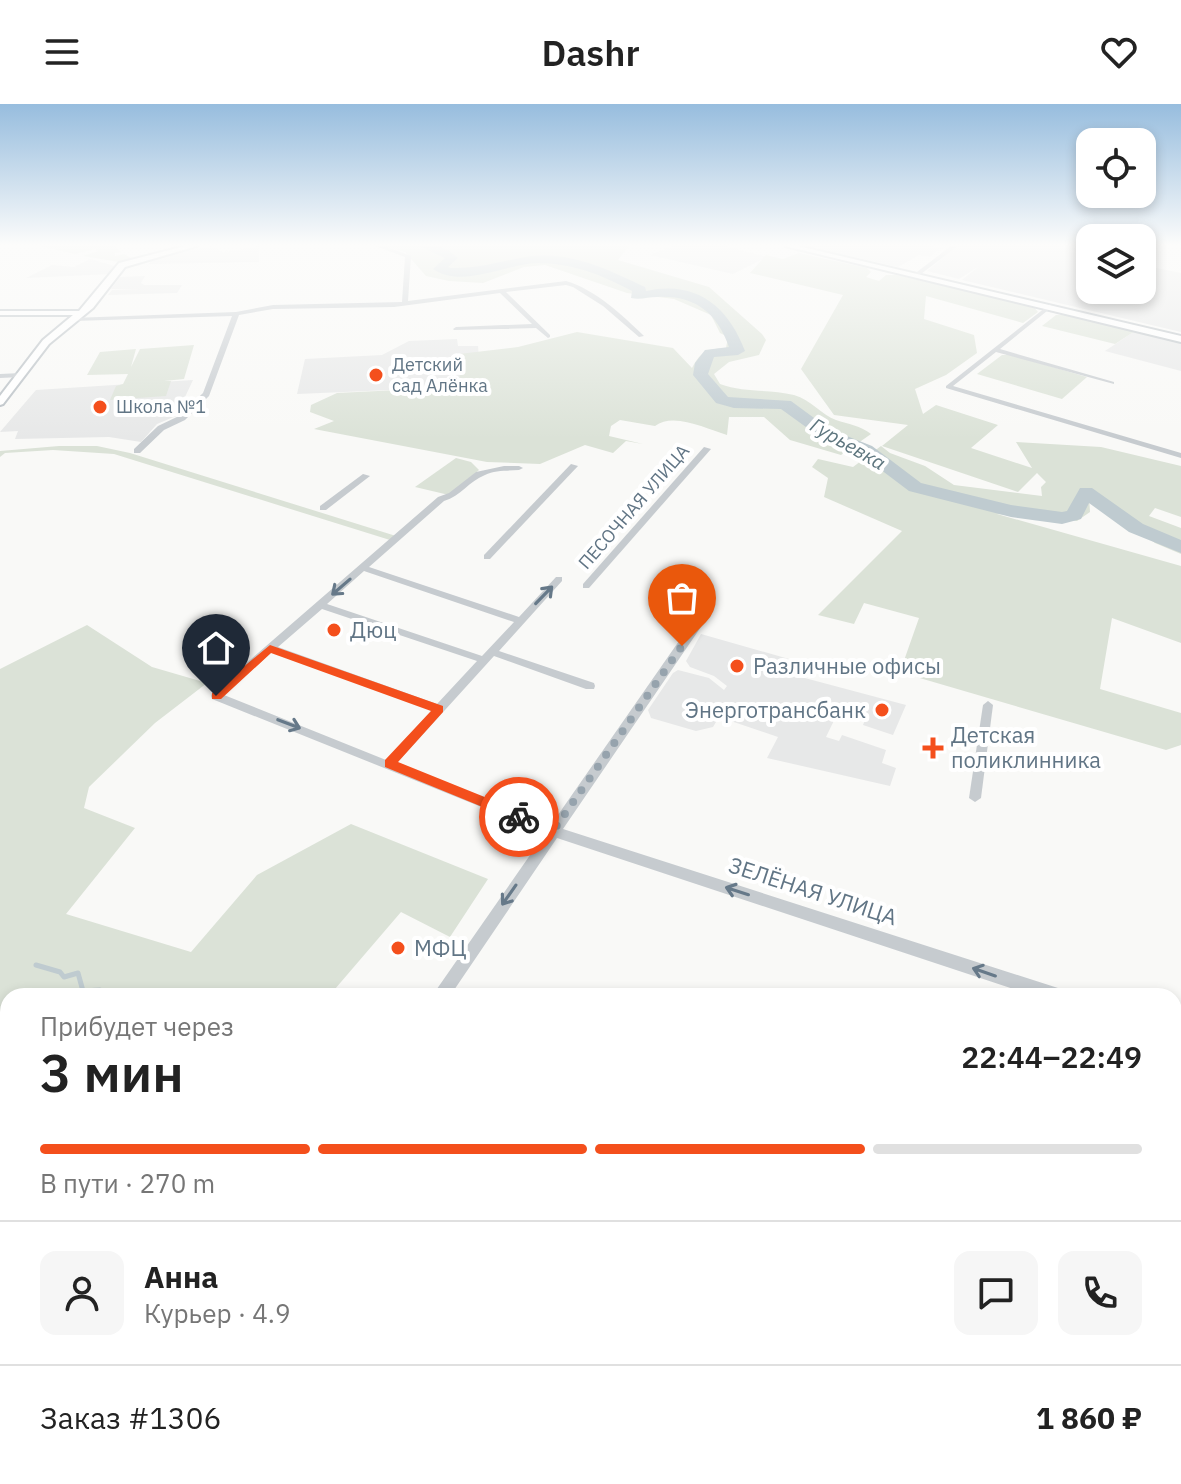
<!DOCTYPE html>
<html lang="ru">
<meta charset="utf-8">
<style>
:root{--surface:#fff;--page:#f6f6f6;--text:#222;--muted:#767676;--line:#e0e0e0;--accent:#f44f1c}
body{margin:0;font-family:"IBM Plex Sans",sans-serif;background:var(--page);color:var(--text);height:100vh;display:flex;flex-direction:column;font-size:30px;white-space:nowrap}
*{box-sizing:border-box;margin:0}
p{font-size:26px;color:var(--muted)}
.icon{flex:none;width:44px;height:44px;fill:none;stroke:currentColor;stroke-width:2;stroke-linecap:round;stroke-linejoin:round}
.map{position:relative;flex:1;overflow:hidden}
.details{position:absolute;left:0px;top:884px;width:1182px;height:496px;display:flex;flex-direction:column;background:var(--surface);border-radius:24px 24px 0 0;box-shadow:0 4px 12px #0003}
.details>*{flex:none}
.controls{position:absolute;left:1076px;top:24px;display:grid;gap:16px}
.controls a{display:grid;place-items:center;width:80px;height:80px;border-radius:16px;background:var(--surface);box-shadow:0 4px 12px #0003;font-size:40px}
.pin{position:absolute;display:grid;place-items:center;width:68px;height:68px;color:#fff;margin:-82px -34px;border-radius:50% 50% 50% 0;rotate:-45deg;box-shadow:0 0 8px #0007}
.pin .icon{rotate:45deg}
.courier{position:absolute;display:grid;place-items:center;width:80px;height:80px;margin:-40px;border:6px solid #f44f1c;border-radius:50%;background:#fff;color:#222;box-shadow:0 2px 10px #0007}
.summary em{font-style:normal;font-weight:600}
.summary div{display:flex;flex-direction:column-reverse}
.summary{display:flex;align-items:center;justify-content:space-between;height:136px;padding:0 40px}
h1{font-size:52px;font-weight:600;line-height:60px}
.bar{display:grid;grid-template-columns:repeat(4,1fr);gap:12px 8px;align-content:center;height:96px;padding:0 40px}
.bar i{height:10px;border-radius:6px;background:var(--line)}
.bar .active{background:var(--accent)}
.bar p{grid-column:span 4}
.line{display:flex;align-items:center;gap:20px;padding:0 40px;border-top:2px solid var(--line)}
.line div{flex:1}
.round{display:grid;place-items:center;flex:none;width:84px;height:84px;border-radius:16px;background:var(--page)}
header{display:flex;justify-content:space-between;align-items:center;height:104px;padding:0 40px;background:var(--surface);font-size:36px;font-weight:600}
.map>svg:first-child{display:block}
.built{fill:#e7e8e8}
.green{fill:#dbe2d7}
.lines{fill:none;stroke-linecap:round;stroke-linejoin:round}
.stream{stroke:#bfcbd0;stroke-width:5}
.river{fill:#bfcbd0;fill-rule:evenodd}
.secondary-casing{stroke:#b8bfc4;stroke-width:4}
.minor{fill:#c6cbcf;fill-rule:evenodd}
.tertiary{fill:#c6cbcf;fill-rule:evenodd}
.secondary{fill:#fff;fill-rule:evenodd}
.oneway{stroke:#667989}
.route{fill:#f44f1c}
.done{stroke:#96a3ad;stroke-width:8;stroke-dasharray:0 14.4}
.poi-dot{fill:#f44f1c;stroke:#fff;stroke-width:3}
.labels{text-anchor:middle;stroke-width:8;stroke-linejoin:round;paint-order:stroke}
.far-poi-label{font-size:18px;fill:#617585;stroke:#fff;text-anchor:start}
.far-street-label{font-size:18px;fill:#617585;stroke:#fff}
.far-water-label{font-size:20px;font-style:italic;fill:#5d757e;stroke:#fff}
.poi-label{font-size:22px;fill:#617585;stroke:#fff;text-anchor:start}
.street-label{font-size:22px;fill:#617585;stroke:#fff}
</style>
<header><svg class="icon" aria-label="menu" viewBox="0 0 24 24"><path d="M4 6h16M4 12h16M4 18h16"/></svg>Dashr<svg class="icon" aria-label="heart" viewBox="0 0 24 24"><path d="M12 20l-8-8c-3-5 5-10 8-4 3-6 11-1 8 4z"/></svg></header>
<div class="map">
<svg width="1181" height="1380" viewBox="0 0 1181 1380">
<rect width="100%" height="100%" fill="#f9f9f7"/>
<g class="built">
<polygon points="210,142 223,148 259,142 259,158 149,160 153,154"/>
<polygon points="672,142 725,142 767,153 733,170 650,151"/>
<polygon points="806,142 931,142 941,144 930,153 919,151 898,163"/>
<polygon points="957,142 1059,142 1090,146 1090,149 1063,146 1090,152 1090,186 1142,186 1142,161 1181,169 1181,228 962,176 978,163 959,175 927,167"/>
<polygon points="90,155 118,163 111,170 26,174 52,161 74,163"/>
<polygon points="145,172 141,179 144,181 182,181 177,189 108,191 112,186 139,185 111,185 120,173"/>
<polygon points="1135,227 1181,239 1181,267 1105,247"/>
<polygon points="457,235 458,242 478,242 479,254 459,256 454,262 460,268 461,283 297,290 305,255 382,251 409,237"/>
<polygon points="193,276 176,312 157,320 141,338 109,333 15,335 18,327 0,328 36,286"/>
<polygon points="701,530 796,557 806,562 801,573 906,601 893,631 863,621 865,616 859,606 842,600 826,633 839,637 842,631 886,646 882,659 896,664 890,682 767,654 778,633 719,613 713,623 696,627 651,614 648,606 673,569 678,566 709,574 724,586 727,582 714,572 690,563 686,557"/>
<polygon points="134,1372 748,1372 766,1380 129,1380"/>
</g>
<g class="green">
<polygon points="40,142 116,142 121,148 115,149 115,152 124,150 133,155 119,158 83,152 98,147 95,145 75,150"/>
<path d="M381,142h248l-11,14 91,27 53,47 4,6 -7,15 -30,7 -15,12 6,10c24,9 49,5 74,11 17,5 28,20 42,25 12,4 25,6 35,14l-30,21 -51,-15 -26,-23h-35l-2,18c-21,-6 -53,-23 -72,-9l-35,-6 -9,6 -2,10 34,8 -17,-3 -13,12 -28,-8 -45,19 -53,-2 -173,-33 20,-8 -24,-9 1,-7 26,-12 123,-6 -1,-33 59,-7 59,-15 96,16 19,20c9,-17 15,-19 34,-20l2,-11 -8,-4 -9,-18 -37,-16 -47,-6 -82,-28 -21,2 -41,16 -34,-2 -23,-5 -21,-24z"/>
<polygon points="799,149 867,164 871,168 866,173 879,177 886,171 896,171 1033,202 1038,208 1023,219 926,192 924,215 974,231 977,249 946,271 915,285 923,310 936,301 998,321 971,344 1032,364 1016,338 1101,343 1181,362 1181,413 1155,404 1149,412 1181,424 1181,450 1155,439 1101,396 1089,392 1090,408 1077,417 997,410 1181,462 1181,539 1112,514 1100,585 1181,609 1181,641 1166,646 906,570 901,565 919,514 864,499 854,520 818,511 902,427 824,393 828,374 812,363 818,355 853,363 881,342 890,349 925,362 954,381 1042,392 1041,383 1046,378 1037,369 1018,388 882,342 908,321 834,311 801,265 843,191 750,169 766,151 783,155"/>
<polygon points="1069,210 1135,227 1115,240 1042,222 1056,211"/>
<polygon points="194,241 184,275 164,277 171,277 166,292 110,296 116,282 123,280 128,270 87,271 100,248 136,245 131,263 140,245"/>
<polygon points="1002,251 1011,251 1087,273 1062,295 977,270"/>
<polygon points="59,342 97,342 130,349 396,432 390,436 114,350 53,346 5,349 0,353 0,347"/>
<polygon points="456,354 471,358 479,366 449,391 415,383"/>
<polygon points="87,521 152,563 207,579 155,619 89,683 84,704 135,724 66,810 191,848 257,771 351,720 488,775 450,833 401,808 329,892 8,892 8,1057 0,1050 0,565"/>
<polygon points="8,1084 8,1372 65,1372 59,1380 0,1380 0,1093"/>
</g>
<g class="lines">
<polyline class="stream" points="36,861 60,868 64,873 78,869 83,887 100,886 115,892"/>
<path class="river" d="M419,142h18l11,4 10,8 -10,9 3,1c29,1 53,-8 81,-12 41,-4 77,14 113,31l1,4c50,-11 82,15 99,60l-7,4 -24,2 -6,17 20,23 63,4 38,28 43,17 49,37 90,22 51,7 5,-1 13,-23h12l51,36 38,16v13l-52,-21 -40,-29 -8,16 -19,5 -51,-7 -102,-26 -49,-37 -43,-19 -36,-26 -47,-1 -18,-5 -23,-28 2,-12 10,-13 24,-3c-12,-34 -34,-52 -72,-50 -9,0 -16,3 -26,1l1,-7c-30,-16 -59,-28 -95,-28 -32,1 -75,26 -104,6l12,-11z"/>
<g class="secondary-casing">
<g id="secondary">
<polygon points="185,142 197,142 125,163 93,204 49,240 3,300 0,301 0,292 43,236 73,211 0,211 0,207 79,207 119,159"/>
<polygon points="785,142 798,142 1181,232 1181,238"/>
</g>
</g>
<g class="minor">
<path d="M375,142h9l27,10 -3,45 158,-20c30,9 56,34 78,55l-5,1 -36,-31 -30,-19 -7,-2 -60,7 44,43v2l-2,1 -12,-10 -82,2 -1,-1 3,-2 76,-3 -32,-31 -106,14 -121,2 -34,6 -30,81 -24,24 -21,10 -24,23h-6v-4l24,-23 21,-10 24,-23 29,-77 -158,5 -3,-2 1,-1 164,-6 37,-7 129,-3 3,-45z"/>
<polygon points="951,142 958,142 917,173 913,173 913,171"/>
<polygon points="1050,200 1052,203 1000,245 1114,278 1114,280 996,248 953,282 1181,349 1181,354 946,284 946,282"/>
<polygon points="0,270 21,269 24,271 21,273 0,274"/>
<polygon points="704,343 711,345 589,484 583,484 583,480"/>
<polygon points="571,360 578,362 490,455 484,455 484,451"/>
<path d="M504,362h15l4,2 -4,2c-11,1 -24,0 -34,5 -16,6 -24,21 -41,26l-75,66 150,50 37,-40h6v4l-63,70 95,32 1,3 -1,3h-8l-92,-33 -98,108 161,64 2,3 -2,3h-8l-337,-135 -1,-3 1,-3 226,-196 11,-4 27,-21zM364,467l150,51 -32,34 -155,-52zM322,505l155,52 -40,43 -159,-57zM272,548l160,58 -46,50 -162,-65z"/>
<polygon points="363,370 370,372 326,406 320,406 320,402"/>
<polygon points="988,597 993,601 981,694 975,698 969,694 983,601"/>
</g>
<g class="tertiary">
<polygon points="699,513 705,517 563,725 1058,884 1064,887 1066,892 1035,892 557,734 450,892 432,892 695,514"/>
<polygon points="1174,921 1181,924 1181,940 1174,937"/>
<polygon points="101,1372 127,1372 124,1380 98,1380"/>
<polygon points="1031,1372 1073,1372 1076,1380 1034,1380"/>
</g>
<use href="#secondary" class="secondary"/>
</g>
<defs><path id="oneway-shaft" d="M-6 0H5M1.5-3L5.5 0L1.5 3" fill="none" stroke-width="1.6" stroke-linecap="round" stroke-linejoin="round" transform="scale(2)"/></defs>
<g class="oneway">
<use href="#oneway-shaft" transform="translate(341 483) rotate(139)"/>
<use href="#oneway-shaft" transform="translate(544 491) rotate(-46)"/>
<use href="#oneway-shaft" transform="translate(289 620) rotate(21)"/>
<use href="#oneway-shaft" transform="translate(737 787) rotate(-162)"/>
<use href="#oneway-shaft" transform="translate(509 791) rotate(125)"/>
<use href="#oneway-shaft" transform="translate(984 868) rotate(-161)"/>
</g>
<linearGradient id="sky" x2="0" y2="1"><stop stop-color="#97bdde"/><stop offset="0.42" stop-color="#fcfcfb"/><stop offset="1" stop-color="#fcfcfb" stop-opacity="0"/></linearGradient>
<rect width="1181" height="335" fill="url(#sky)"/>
<polygon class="route" points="270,541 443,602 443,608 398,658 524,709 524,716 514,716 385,663 385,656 431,607 271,549 221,595 212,595 212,589"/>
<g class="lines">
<polyline class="done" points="519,713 553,727 682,542"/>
</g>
<g class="poi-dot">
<circle cx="376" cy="271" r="8"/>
<circle cx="100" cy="303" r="8"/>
<circle cx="334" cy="526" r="8"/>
<circle cx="737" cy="562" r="8"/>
<circle cx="882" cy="606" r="8"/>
<path d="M929 632h8v8h8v8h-8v8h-8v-8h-8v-8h8z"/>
<circle cx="398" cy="844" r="8"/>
</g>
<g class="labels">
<g class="far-poi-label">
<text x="392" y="267">Детский<tspan x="392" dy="21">сад Алёнка</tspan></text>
<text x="116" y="309">Школа №1</text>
</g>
<g class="far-street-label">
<text transform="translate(634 403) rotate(-49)" y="6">ПЕСОЧНАЯ УЛИЦА</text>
</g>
<g class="far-water-label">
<text transform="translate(848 340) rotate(30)" y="7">Гурьевка</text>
</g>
<g class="poi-label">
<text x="350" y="534">Дюц</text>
<text x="753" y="570">Различные офисы</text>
<text x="866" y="614" text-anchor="end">Энерготрансбанк</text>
<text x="951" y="639">Детская<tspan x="951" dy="25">поликлинника</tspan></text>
<text x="414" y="852">МФЦ</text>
</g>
<g class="street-label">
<text transform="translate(813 787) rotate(18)" y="8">ЗЕЛЁНАЯ УЛИЦА</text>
</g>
</g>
</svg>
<div class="controls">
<a><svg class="icon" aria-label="locate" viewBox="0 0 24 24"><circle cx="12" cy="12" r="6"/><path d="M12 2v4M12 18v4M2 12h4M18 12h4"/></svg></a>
<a><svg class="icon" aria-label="layers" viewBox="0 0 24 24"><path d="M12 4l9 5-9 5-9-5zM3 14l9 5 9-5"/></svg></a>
</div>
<div class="pin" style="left:682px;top:542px;background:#ea580c"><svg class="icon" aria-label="bag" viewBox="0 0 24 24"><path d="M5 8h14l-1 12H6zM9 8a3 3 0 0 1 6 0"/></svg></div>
<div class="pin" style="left:216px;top:592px;background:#1f2937"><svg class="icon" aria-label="home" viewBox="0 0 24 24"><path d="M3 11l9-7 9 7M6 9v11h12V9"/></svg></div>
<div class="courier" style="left:519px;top:713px"><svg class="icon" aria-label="bike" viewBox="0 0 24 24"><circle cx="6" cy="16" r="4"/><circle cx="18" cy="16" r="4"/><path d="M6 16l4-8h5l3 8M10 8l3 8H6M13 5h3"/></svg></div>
<section class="details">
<div class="summary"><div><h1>3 мин</h1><p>Прибудет через</p></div><em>22:44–22:49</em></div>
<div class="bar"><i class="active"></i><i class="active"></i><i class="active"></i><i></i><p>В пути · 270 m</p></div>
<div class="line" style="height:144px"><a class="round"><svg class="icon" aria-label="person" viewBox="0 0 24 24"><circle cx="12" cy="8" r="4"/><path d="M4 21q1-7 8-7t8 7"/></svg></a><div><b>Анна</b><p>Курьер · 4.9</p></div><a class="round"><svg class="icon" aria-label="chat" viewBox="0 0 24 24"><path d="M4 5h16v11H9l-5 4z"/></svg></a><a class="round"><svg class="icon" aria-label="phone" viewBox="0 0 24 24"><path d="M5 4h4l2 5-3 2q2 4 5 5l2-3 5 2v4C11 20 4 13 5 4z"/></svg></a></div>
<div class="line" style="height:104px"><div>Заказ #1306</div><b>1 860 ₽</b></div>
</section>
</div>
